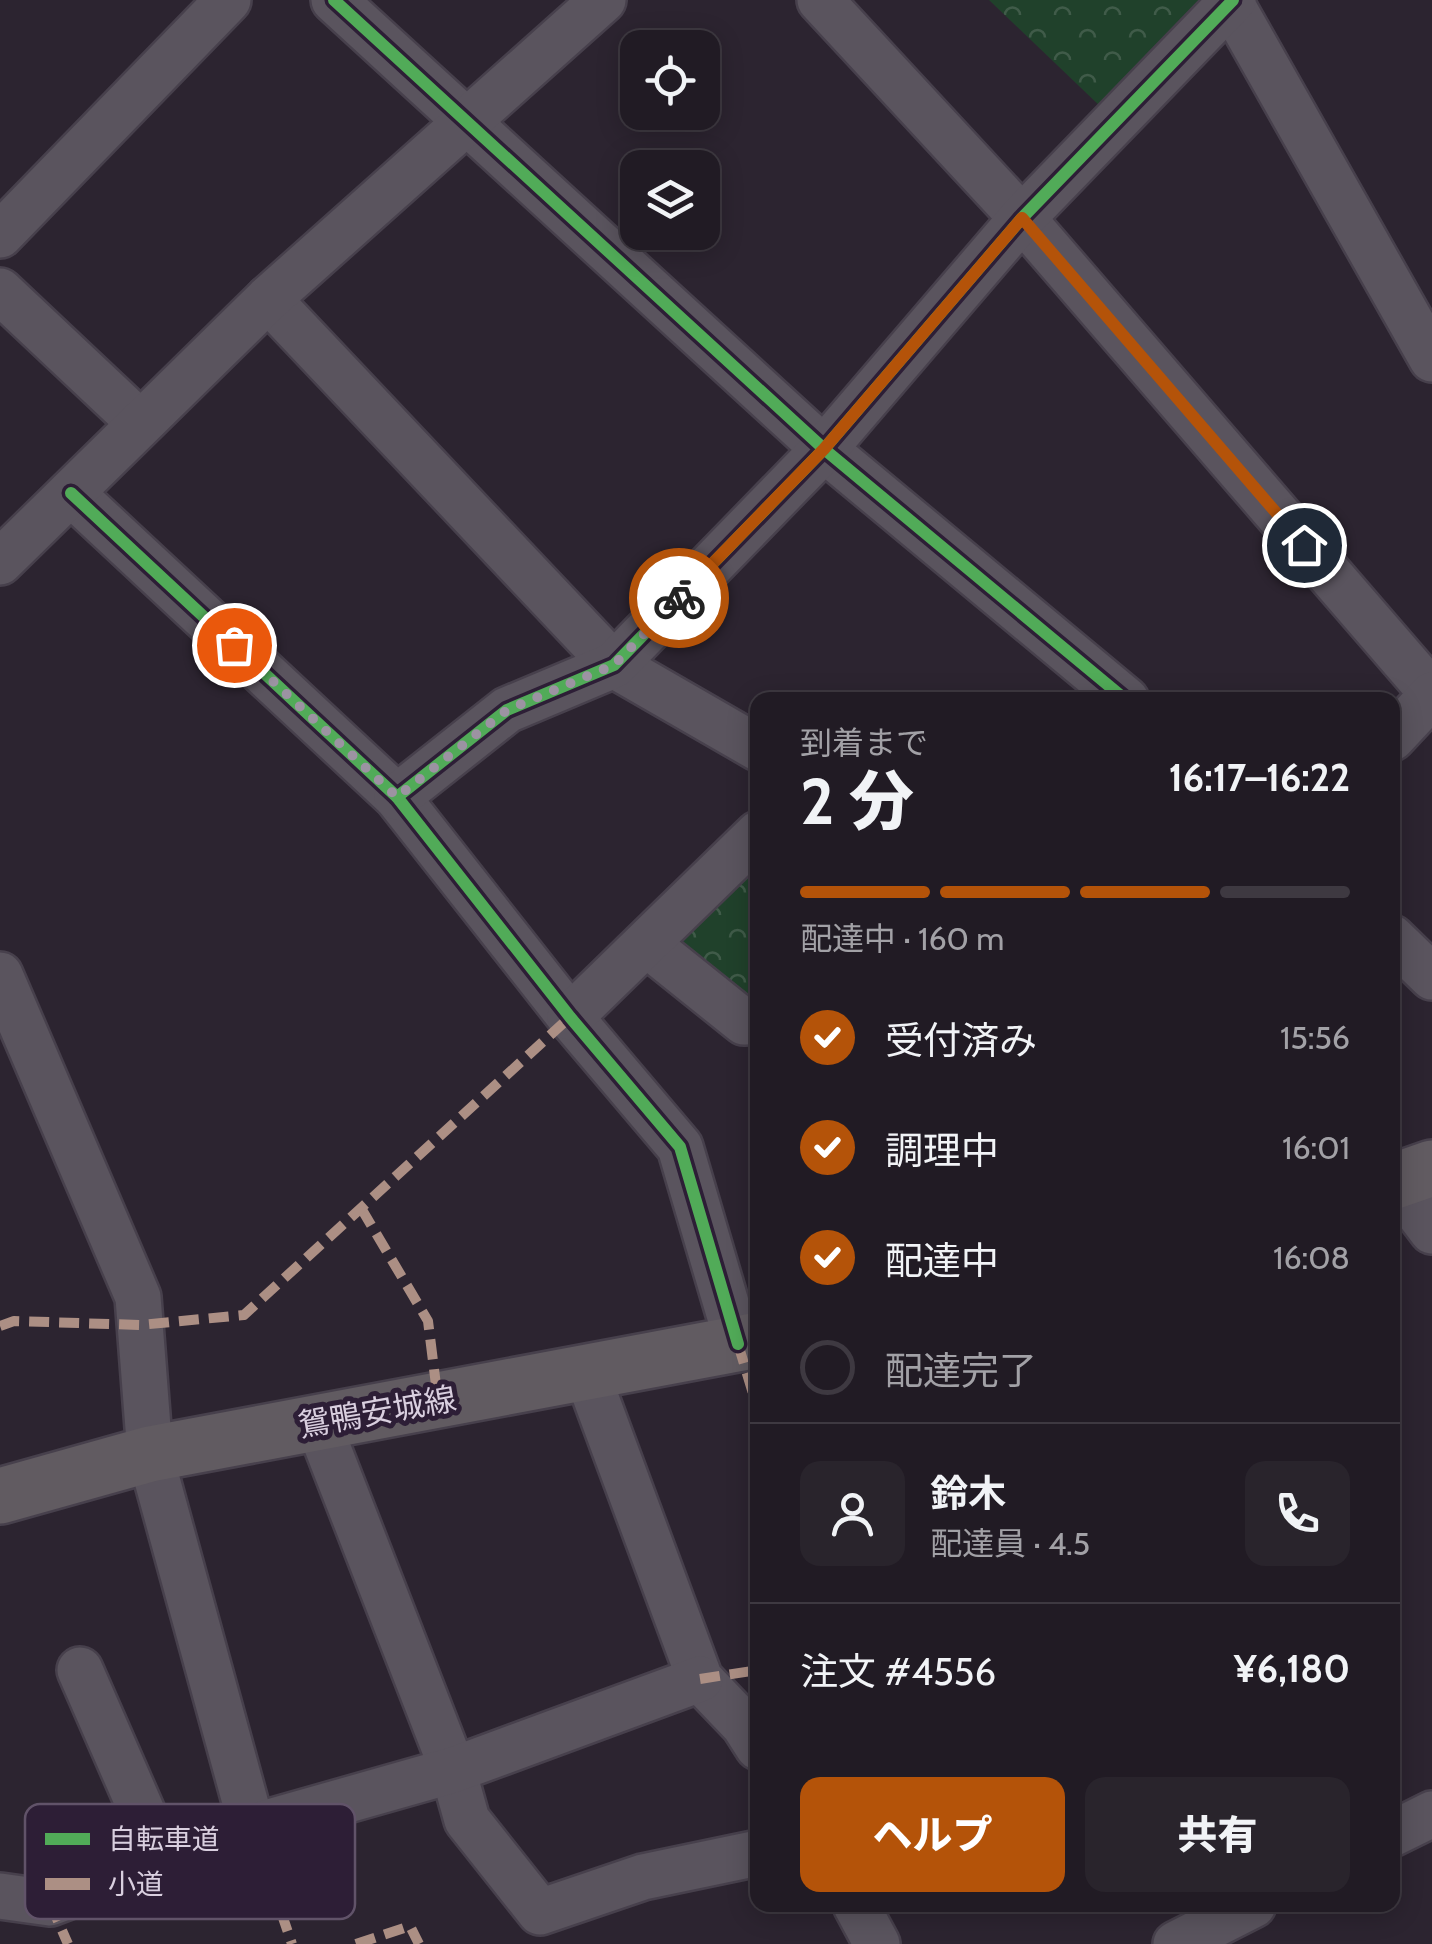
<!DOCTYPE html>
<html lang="ja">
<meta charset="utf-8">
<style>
:root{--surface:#211b24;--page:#29242c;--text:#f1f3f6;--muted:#a2a1a6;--line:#3e3941;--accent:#b45309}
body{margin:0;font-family:Cabin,"Noto Sans JP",sans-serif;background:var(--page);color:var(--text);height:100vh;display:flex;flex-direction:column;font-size:38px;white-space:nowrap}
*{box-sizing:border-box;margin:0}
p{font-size:32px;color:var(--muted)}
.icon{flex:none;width:55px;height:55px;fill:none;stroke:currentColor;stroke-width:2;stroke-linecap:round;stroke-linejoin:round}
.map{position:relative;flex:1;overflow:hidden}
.sheet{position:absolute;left:750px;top:692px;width:650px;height:1220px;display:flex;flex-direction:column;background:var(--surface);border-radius:20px;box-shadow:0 5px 25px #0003,0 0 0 2px var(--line)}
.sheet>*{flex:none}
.buttons{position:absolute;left:620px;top:30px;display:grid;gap:20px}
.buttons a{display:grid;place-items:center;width:100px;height:100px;border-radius:20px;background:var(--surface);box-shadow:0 5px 25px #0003,0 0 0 2px var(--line);font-size:50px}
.pin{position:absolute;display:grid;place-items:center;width:85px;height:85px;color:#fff;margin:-42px;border:5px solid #fff;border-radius:50%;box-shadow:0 2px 10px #0007}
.courier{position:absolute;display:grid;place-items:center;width:100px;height:100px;margin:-50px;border:8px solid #b45309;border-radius:50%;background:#fff;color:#222;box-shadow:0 2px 12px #0007}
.summary em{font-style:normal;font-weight:800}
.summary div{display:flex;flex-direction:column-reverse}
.summary{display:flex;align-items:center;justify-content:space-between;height:170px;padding:0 50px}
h1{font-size:65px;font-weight:800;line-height:75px}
.bar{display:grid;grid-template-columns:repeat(4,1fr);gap:15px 10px;align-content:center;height:120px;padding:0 50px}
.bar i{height:12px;border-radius:8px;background:var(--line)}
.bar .selected{background:var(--accent)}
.bar p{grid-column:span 4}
.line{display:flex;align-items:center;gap:25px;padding:0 50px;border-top:2px solid var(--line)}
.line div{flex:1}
.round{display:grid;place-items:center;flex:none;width:105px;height:105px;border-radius:20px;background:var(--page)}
ol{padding:0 50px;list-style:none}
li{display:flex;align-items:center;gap:30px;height:110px}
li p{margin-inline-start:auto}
li .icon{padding:10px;border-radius:50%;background:var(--accent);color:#fff;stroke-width:4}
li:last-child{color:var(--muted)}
li i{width:55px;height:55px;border:5px solid var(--line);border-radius:50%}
.primary-button{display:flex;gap:20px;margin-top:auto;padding:20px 50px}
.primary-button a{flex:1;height:115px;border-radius:20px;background:var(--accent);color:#fff;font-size:40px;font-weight:800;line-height:115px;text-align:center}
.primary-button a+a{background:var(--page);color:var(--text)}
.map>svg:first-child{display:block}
.forest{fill:url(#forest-crowns)}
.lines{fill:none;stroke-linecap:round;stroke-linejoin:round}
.minor-casing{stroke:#47404c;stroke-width:50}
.secondary-casing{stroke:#47404c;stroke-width:60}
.minor{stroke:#5a545e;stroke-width:45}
.secondary{stroke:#615b61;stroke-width:55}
.quiet{stroke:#ac8f84;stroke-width:10;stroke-dasharray:20 10;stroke-linecap:butt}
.cycleway-casing{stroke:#2d1e36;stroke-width:19}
.cycleway{stroke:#51ab58;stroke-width:12}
.done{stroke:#9c93a2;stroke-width:10;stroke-dasharray:0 18}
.route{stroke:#b45309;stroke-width:12}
.labels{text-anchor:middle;stroke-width:10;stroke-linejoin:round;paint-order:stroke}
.street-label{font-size:32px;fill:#d9cfdf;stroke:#2d1e36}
.key{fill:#2d1e36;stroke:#615369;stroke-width:2.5}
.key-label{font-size:28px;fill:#d9cfdf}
</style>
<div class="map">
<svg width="1432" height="1944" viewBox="0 0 1432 1944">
<defs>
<pattern id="forest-crowns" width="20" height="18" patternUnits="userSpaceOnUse" patternTransform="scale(2.5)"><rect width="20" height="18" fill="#20412b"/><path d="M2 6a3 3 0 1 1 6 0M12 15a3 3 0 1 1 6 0" fill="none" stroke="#405b49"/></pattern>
</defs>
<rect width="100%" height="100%" fill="#2c2430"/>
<g class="forest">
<polygon points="989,0 1211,0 1103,109"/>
<polygon points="757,852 757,1008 673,939"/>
</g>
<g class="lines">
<g class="minor-casing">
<g id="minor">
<polyline points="334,0 824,449 1126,700"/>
<polyline points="820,0 1022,218 1432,693"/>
<polyline points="1229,0 1432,359"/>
<polyline points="0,235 228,0"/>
<polyline points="0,291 139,422"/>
<polyline points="268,299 614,665 758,748"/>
<polyline points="71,493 397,797 570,1017 680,1147 738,1344"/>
<polyline points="0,562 268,299 603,0"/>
<polyline points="1392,738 1432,695"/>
<polyline points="397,797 507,710 614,665 824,449 1022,218 1233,0"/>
<polyline points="1392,938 1432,977"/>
<polyline points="648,945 744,1022 758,1021"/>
<polyline points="0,975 138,1297 150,1454 252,1827"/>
<polyline points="570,1017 758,834"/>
<polyline points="1392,1178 1432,1231"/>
<polyline points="587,1374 700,1679 744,1725 758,1747"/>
<polyline points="318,1423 453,1770 467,1820 540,1912 643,1877 758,1853"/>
<polyline points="80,1670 164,1862"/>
<polyline points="1392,1834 1432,1814"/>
<polyline points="0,1896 50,1903 252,1827 453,1770 700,1679"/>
<polyline points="856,1905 877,1944"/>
<polyline points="1176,1944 1253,1905"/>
</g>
</g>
<g class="secondary-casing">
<g id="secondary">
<polyline points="1392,1182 1432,1168"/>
<polyline points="0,1496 150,1454 758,1340"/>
</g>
</g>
<use href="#minor" class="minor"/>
<use href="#secondary" class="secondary"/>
<g class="quiet">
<polyline points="361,1208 428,1321 438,1401"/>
<polyline points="0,1326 14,1321 140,1325 244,1315 570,1017"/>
<polyline points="738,1344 758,1410"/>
<polyline points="700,1679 758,1670"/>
<polyline points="252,1827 292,1944"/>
<polyline points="50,1903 68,1944"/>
<polyline points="356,1944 410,1926 419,1944"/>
</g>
<g class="cycleway-casing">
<g id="cycleway">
<polyline points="334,0 824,449 1126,700"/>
<polyline points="71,493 397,797 570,1017 680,1147 738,1344"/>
<polyline points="397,797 507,710 614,665 824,449 1022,218 1233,0"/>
</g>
</g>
<use href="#cycleway" class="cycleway"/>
</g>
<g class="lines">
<polyline class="done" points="234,645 397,797 507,710 614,665 679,598"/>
<polyline class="route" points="679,598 824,449 1022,218 1304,545"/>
</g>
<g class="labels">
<g class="street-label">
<text transform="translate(377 1412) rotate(-10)" y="11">鴛鴨安城線</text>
</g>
</g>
<rect x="25" y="1804" width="330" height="115" rx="15" class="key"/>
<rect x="45" y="1833" width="45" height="12" fill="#51ab58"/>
<rect x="45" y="1878" width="45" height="12" fill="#ac8f84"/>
<g class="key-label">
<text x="108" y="1849">自転車道</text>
<text x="108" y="1894">小道</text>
</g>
</svg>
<div class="buttons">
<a><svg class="icon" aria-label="locate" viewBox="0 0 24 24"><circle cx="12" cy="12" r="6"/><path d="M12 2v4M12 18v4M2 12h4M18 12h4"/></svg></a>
<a><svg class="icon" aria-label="layers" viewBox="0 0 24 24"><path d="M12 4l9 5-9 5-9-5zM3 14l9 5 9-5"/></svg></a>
</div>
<div class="pin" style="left:234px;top:645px;background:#ea580c"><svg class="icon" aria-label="bag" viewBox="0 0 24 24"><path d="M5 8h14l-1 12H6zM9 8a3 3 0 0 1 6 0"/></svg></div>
<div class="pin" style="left:1304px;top:545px;background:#1f2937"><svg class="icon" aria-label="home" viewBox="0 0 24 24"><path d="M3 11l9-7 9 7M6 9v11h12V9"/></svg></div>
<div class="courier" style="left:679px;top:598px"><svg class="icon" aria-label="bike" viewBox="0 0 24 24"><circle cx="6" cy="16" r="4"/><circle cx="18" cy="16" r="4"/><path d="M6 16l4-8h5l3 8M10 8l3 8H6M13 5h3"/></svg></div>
<section class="sheet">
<div class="summary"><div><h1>2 分</h1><p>到着まで</p></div><em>16:17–16:22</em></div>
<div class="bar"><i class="selected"></i><i class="selected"></i><i class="selected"></i><i></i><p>配達中 · 160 m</p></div>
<ol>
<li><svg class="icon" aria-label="check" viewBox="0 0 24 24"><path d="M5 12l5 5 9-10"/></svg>受付済み<p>15:56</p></li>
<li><svg class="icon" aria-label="check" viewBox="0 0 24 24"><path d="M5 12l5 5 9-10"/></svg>調理中<p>16:01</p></li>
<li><svg class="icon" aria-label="check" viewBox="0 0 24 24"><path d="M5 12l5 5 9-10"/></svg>配達中<p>16:08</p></li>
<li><i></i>配達完了</li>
</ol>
<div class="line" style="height:180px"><a class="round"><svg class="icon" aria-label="person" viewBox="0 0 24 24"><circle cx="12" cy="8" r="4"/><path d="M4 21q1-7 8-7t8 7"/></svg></a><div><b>鈴木</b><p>配達員 · 4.5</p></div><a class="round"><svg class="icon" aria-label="phone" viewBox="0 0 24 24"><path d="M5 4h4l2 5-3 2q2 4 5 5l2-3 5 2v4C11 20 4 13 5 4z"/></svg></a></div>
<div class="line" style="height:130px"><div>注文 #4556</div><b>¥6,180</b></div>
<div class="primary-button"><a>ヘルプ</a><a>共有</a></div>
</section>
</div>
